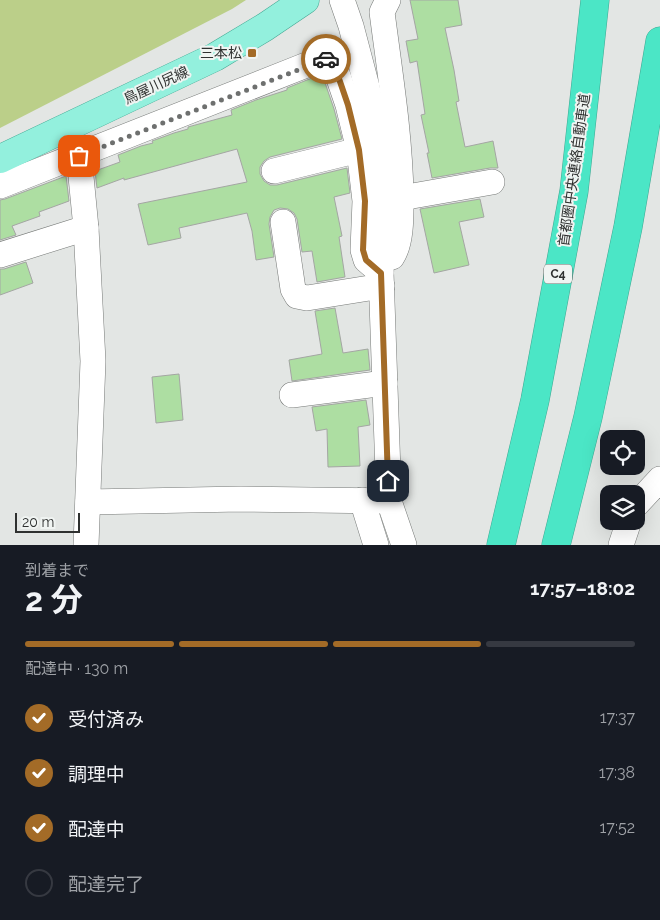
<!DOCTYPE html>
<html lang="ja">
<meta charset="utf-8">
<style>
:root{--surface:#171b24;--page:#242831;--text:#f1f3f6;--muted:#9ea1a6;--line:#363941;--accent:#a36b27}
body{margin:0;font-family:Raleway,"Noto Sans JP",sans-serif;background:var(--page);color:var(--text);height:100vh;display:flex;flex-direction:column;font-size:19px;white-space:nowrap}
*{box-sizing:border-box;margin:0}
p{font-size:16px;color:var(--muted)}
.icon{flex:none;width:28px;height:28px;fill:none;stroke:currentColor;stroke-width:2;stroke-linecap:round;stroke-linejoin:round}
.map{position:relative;height:545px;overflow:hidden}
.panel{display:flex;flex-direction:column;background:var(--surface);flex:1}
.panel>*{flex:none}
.controls{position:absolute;left:600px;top:430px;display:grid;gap:10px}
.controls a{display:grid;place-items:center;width:45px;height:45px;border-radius:10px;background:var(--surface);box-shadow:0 5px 20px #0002;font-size:25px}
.scale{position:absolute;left:15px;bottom:12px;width:65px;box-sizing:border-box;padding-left:5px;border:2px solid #2f3130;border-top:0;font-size:14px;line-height:18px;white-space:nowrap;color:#2f3130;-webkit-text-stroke:4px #f0f4f2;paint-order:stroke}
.pin{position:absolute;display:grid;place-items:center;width:42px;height:42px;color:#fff;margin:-21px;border-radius:10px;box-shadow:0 2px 8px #0006}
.courier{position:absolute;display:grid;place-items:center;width:50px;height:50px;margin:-25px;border:4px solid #a36b27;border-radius:50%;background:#fff;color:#222;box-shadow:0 1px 6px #0007}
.summary em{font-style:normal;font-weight:700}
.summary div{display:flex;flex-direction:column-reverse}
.summary{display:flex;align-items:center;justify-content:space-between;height:85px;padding:0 25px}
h1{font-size:32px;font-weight:700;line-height:38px}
.bar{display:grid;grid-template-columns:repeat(4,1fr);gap:8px 5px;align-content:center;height:60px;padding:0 25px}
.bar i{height:6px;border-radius:4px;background:var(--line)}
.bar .selected{background:var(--accent)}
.bar p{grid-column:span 4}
ol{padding:0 25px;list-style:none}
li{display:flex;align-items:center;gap:15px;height:55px}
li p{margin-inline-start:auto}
li .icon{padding:5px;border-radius:50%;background:var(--accent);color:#fff;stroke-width:4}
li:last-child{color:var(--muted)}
li i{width:28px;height:28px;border:2px solid var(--line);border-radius:50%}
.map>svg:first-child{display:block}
.green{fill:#bbcf89}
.building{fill:#addea2;stroke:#a4a6a3}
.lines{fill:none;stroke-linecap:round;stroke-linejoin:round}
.minor-casing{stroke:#767977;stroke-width:26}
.major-casing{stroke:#41a792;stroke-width:29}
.highway-casing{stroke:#41a792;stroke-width:29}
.minor{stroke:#fff;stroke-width:25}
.major{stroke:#93f0dd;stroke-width:28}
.highway{stroke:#4be6c6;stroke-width:28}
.done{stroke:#6e706f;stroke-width:5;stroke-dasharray:0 9}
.route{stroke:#a36b27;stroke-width:6}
.poi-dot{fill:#a36b27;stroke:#f0f4f2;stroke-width:2}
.labels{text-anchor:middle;stroke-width:4;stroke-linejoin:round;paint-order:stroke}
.shield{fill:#f0f4f2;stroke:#696c6a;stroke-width:1}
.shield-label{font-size:12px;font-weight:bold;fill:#2f3130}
.poi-label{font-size:14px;fill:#2f3130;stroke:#f0f4f2;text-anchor:end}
.street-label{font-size:14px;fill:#2f3130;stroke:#f0f4f2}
</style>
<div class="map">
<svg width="660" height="545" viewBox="0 0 660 545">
<rect width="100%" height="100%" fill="#e3e6e4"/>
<polygon class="green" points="0,0 246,0 232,9 0,128"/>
<g class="building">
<polygon points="410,0 458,0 462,25 445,28 454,70 459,101 456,102 465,147 493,141 498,168 490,168 432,178 427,153 429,153 421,115 425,114 417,61 410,63 406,41 418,39"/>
<polygon points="322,74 334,109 342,139 270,157 264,161 260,167 260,174 264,181 270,185 277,185 347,168 350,193 334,197 342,236 339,237 345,277 317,282 312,251 302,252 297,219 294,213 288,209 280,208 274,210 270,217 269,224 274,257 256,260 252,231 247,213 179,228 181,238 148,245 138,204 247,182 237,149 124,180 124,178 97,188 95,171 120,162 118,155 141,146 153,143 152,141 174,133 188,129 188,127 232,115 231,110 256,100 287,90 287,88"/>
<polygon points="66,176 69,201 39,212 40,216 12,226 16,235 0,240 0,200 5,199"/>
<polygon points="480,199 484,217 459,222 469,265 434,273 420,209"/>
<polygon points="26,262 33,283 0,295 0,269 4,269"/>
<polygon points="335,308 343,353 368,349 370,370 292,381 289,360 322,354 315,311"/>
<polygon points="179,374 183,420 156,423 152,377"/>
<polygon points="366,400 370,425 358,427 360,466 328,467 327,429 316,431 312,407"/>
</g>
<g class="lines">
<g class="minor-casing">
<g id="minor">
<polyline points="342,0 351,26 367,87 380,151 383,211 381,273 389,501 404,545"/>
<path d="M388,0l-6,12c8,62 18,123 19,184 0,18 1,46 -9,61"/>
<polyline points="79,156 86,228 93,361 86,545"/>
<polyline points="274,171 359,150"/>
<polyline points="0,186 324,58 329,59 334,64 348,105 359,150 365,201 363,250 366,260 381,273"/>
<polyline points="401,198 492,182"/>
<polyline points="283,222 293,289 297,296 307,298 382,286"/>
<polyline points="0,255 86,228"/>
<polyline points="292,395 385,383"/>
<polyline points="362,500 376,545"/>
<polyline points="88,502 241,499 389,501"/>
<polyline points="636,505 660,479"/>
<polyline points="621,545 629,521"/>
</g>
</g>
<g class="major-casing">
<polyline id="major" points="0,159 215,57 265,27 305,0"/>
</g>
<g class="highway-casing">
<g id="highway">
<polyline points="501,545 535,400 574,191 595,0"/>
<polyline points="556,545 588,417 628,227 660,41"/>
</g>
</g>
<use href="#minor" class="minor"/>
<use href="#major" class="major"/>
<use href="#highway" class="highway"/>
</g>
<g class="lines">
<polyline class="done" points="79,156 326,59"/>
<polyline class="route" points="326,59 329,59 334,64 348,105 359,150 365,201 363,250 366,260 381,273 388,481"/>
</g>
<rect class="poi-dot" x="247" y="48" width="10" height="10" rx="2.5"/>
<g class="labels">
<rect class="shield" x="544" y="264.5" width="28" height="19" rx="4"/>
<g class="shield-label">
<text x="558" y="278">C4</text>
</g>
<g class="poi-label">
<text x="242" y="58">三本松</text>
</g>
<g class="street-label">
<text transform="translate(156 85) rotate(-25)" y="5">鳥屋川尻線</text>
<text transform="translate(574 170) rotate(-82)" y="5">首都圏中央連絡自動車道</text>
</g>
</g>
</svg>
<div class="controls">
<a><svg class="icon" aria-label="locate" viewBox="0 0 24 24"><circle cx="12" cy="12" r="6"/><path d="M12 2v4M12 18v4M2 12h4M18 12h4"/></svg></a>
<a><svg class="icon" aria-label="layers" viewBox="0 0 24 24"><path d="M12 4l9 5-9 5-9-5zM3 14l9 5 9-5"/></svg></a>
</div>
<div class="scale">20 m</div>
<div class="pin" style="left:79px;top:156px;background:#ea580c"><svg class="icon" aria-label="bag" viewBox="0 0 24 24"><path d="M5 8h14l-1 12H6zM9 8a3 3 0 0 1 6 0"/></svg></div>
<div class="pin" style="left:388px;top:481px;background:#1f2937"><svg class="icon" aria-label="home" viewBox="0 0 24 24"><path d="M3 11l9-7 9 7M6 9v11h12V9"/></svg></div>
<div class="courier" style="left:326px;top:59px"><svg class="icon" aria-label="car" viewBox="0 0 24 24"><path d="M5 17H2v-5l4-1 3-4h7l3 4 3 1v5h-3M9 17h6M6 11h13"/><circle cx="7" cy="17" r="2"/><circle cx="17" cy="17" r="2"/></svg></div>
</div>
<section class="panel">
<div class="summary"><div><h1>2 分</h1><p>到着まで</p></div><em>17:57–18:02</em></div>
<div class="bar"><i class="selected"></i><i class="selected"></i><i class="selected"></i><i></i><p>配達中 · 130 m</p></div>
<ol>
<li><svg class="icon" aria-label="check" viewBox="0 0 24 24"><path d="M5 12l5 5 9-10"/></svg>受付済み<p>17:37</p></li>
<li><svg class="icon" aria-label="check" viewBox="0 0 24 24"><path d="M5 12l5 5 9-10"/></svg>調理中<p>17:38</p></li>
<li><svg class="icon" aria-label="check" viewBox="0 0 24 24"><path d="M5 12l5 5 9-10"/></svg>配達中<p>17:52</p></li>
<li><i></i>配達完了</li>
</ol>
</section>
